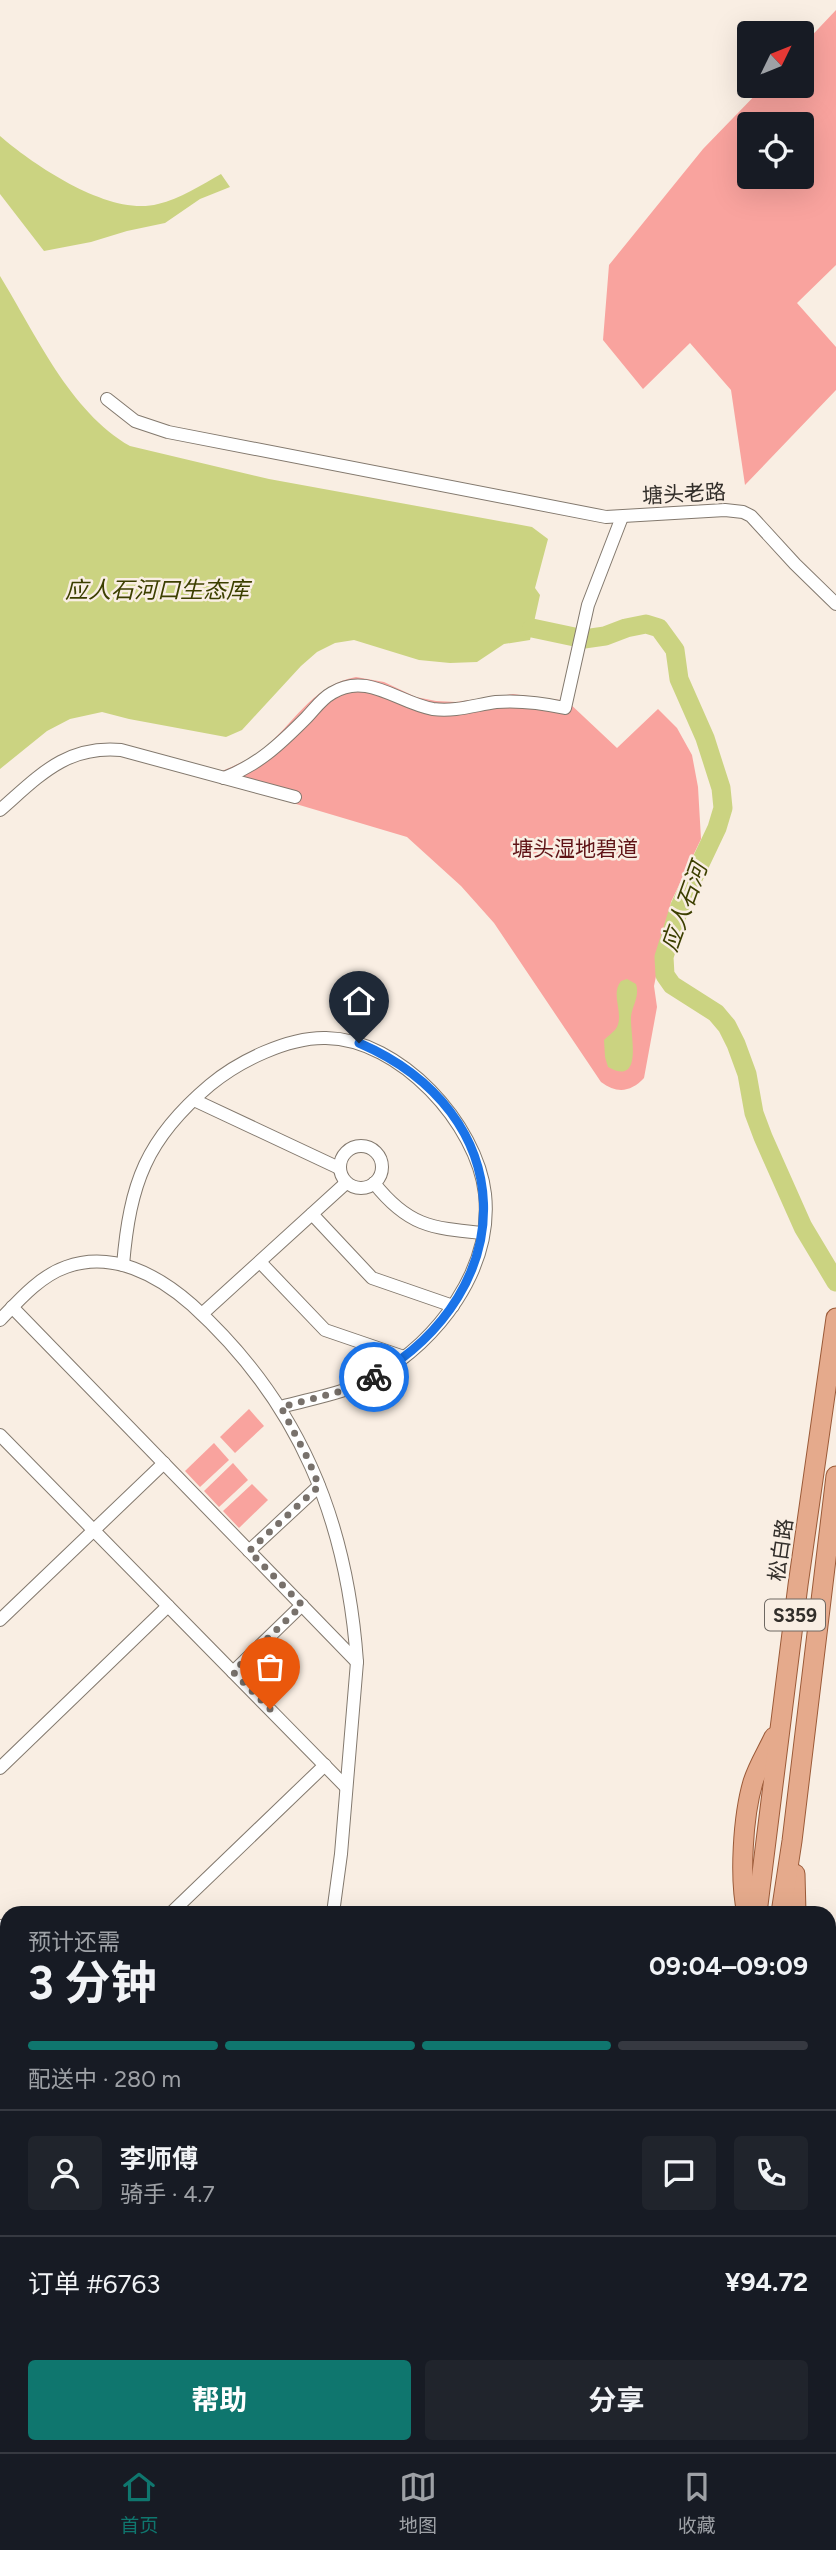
<!DOCTYPE html>
<html lang="zh">
<meta charset="utf-8">
<style>
:root{--surface:#171b24;--page:#20242c;--text:#f1f3f6;--muted:#9ea1a6;--line:#363941;--accent:#0f766e}
body{margin:0;font-family:Figtree,"Noto Sans SC",sans-serif;background:var(--page);color:var(--text);height:100vh;display:flex;flex-direction:column;font-size:26px;white-space:nowrap}
*{box-sizing:border-box;margin:0}
p{font-size:23px;color:var(--muted)}
.icon{flex:none;width:38px;height:38px;fill:none;stroke:currentColor;stroke-width:2;stroke-linecap:round;stroke-linejoin:round}
.map{position:relative;flex:1;overflow:hidden}
.drawer{position:absolute;left:0px;top:1906px;width:836px;height:548px;display:flex;flex-direction:column;background:var(--surface);border-radius:21px 21px 0 0;box-shadow:0 7px 28px #0002}
.drawer>*{flex:none}
.needle{width:46px;rotate:47deg}
.fabs{position:absolute;left:737px;top:21px;display:grid;gap:14px}
.fabs a{display:grid;place-items:center;width:77px;height:77px;border-radius:7px;background:var(--surface);box-shadow:0 7px 28px #0002;font-size:35px}
.pin{position:absolute;display:grid;place-items:center;width:60px;height:60px;color:#fff;margin:-72px -30px;border-radius:50% 50% 50% 0;rotate:-45deg;box-shadow:0 0 7px #0007}
.pin .icon{rotate:45deg}
.courier{position:absolute;display:grid;place-items:center;width:70px;height:70px;margin:-35px;border:5px solid #1a73e8;border-radius:50%;background:#fff;color:#222;box-shadow:0 2px 9px #0007}
.head em{font-style:normal;font-weight:700}
.head div{display:flex;flex-direction:column-reverse}
.head{display:flex;align-items:center;justify-content:space-between;height:119px;padding:0 28px}
h1{font-size:46px;font-weight:700;line-height:52px}
.bar{display:grid;grid-template-columns:repeat(4,1fr);gap:10px 7px;align-content:center;height:84px;padding:0 28px}
.bar i{height:9px;border-radius:5px;background:var(--line)}
.bar .current{background:var(--accent)}
.bar p{grid-column:span 4}
.line{display:flex;align-items:center;gap:18px;padding:0 28px;border-top:2px solid var(--line)}
.line div{flex:1}
.round{display:grid;place-items:center;flex:none;width:74px;height:74px;border-radius:7px;background:var(--page)}
.primary-button{display:flex;gap:14px;margin-top:auto;padding:14px 28px}
.primary-button a{flex:1;height:80px;border-radius:7px;background:var(--accent);color:#fff;font-size:28px;font-weight:700;line-height:80px;text-align:center}
.primary-button a+a{background:var(--page);color:var(--text)}
.tabs{display:flex;justify-content:space-around;align-items:center;height:98px;border-top:2px solid var(--line);background:var(--surface);font-size:19px;color:var(--muted)}
.tabs a{display:grid;justify-items:center;gap:4px}
.tabs .current{color:var(--accent)}
.map>svg:first-child{display:block}
.green{fill:#f9a39e;fill-rule:evenodd}
.water{fill:#cbd381}
.lines{fill:none;stroke-linecap:round;stroke-linejoin:round}
.stream{stroke:#cbd381;stroke-width:3.5}
.river{stroke:#cbd381;stroke-width:19}
.street-casing{stroke:#83796e;stroke-width:14}
.secondary-casing{stroke:#83796e;stroke-width:19}
.primary-casing{stroke:#9b5a38;stroke-width:21}
.street{stroke:#fff;stroke-width:12}
.secondary{stroke:#fff;stroke-width:18}
.primary{stroke:#e5aa8c;stroke-width:19}
.done{stroke:#78716b;stroke-width:7;stroke-dasharray:0 12.6}
.route{stroke:#1a73e8;stroke-width:9}
.labels{text-anchor:middle;stroke-width:5;stroke-linejoin:round;paint-order:stroke}
.shield{fill:#f9eee3;stroke:#6e6862;stroke-width:2}
.shield-label{font-size:19px;font-weight:bold;fill:#322e2a}
.street-label{font-size:21px;fill:#322e2a;stroke:#f9eee3}
.park-label{font-size:21px;fill:#5f1316;stroke:#f9eee3}
.water-label{font-size:23px;font-style:italic;fill:#3c3f00;stroke:#f9eee3}
</style>
<div class="map">
<svg width="836" height="2452" viewBox="0 0 836 2452">
<rect width="100%" height="100%" fill="#f9eee3"/>
<g class="green">
<path d="M836,10v255l-39,38 39,44v43l-91,95 -14,-95 -41,-47 -47,46 -40,-49 6,-75 94,-116 61,-63h38v-40zM802,124v53h-53v-53z"/>
<path d="M356,677l28,5 32,15 20,4 20,1 57,-8 54,7 50,47 41,-39 19,19 15,27 6,32 3,52 -30,63 -17,84 3,21 -13,71c-13,14 -27,16 -43,4l-107,-159 -33,-37 -54,-49 -188,-56 3,-10c17,-7 34,-15 48,-28 28,-26 45,-58 86,-66z"/>
<polygon points="249,1409 264,1426 235,1453 220,1437"/>
<polygon points="214,1443 229,1460 200,1487 185,1471"/>
<polygon points="233,1463 248,1480 219,1507 204,1491"/>
<polygon points="252,1484 268,1500 239,1528 223,1511"/>
</g>
<g class="water">
<path d="M0,136c35,30 110,81 158,68 22,-5 43,-19 63,-30l9,13 -30,12 -35,24 -38,8 -36,11 -47,9 -44,-57z"/>
<path d="M0,276c35,57 70,136 130,170l139,33 263,48 16,12 -13,49 5,7 -10,45 -26,4 -27,18 -27,1 -31,-3 -65,-20 -19,3 -18,9 -16,14 -59,64 -16,7 -97,-18 -27,-7 -32,7 -23,12 -47,38z"/>
<path d="M627,979l9,5c4,12 -4,22 -5,33 -1,18 13,70 -23,50l-3,-10 -1,-17c4,-4 11,-9 13,-13 7,-15 -7,-32 4,-46z"/>
</g>
<g class="lines">
<polyline class="stream" points="830,2222 836,2235"/>
<polyline class="river" points="532,628 584,639 605,636 626,628 646,624 659,628 675,650 679,679 705,738 721,788 723,808 717,828 680,906 664,957 665,975 672,985 716,1013 727,1026 736,1044 747,1074 754,1113 763,1137 803,1227 836,1282"/>
<g class="street-casing">
<g id="street">
<polyline points="107,399 135,421 168,432 606,517 725,510 743,512 751,516 795,564 836,604"/>
<path d="M224,778c34,-13 56,-34 81,-59 9,-9 16,-20 27,-26 35,-22 66,10 101,16 22,3 42,-4 63,-7 24,-2 46,1 69,6l23,-103 34,-88"/>
<path d="M0,810c39,-34 66,-65 121,-60l174,47"/>
<polyline points="194,1100 339,1168"/>
<circle cx="361" cy="1167" r="21"/>
<path d="M374,1183c34,43 57,45 108,50"/>
<polyline points="312,1214 372,1278 453,1306"/>
<polyline points="260,1262 325,1330 404,1357"/>
<path d="M123,1265c7,-82 23,-126 87,-180 29,-24 78,-48 116,-47 74,1 151,86 159,156 8,75 -47,147 -109,182 -29,17 -63,22 -95,31"/>
<polyline points="12,1307 357,1662"/>
<polyline points="202,1314 346,1183"/>
<path d="M0,1320c19,-20 40,-44 66,-53 46,-17 92,8 126,38 107,97 155,214 165,357l-16,192 -8,59"/>
<polyline points="0,1435 346,1787"/>
<polyline points="249,1551 319,1486"/>
<polyline points="0,1620 164,1463"/>
<polyline points="233,1672 302,1605"/>
<polyline points="0,1768 168,1606"/>
<polyline points="171,1913 325,1765"/>
<polyline points="0,1926 7,1934"/>
<polyline points="0,2077 7,2070"/>
</g>
</g>
<g class="secondary-casing">
<g id="secondary">
<polyline points="0,2229 7,2234"/>
<polyline points="830,2404 836,2401"/>
<polyline points="830,2441 836,2434"/>
<polyline points="768,2452 775,2446"/>
</g>
</g>
<g class="primary-casing">
<g id="primary">
<polyline points="795,1874 796,1913"/>
<path d="M747,1913c-8,-34 -4,-97 6,-131 5,-16 14,-30 21,-45"/>
<polyline points="757,1913 798,1585 836,1318"/>
<polyline points="781,1913 792,1841 836,1476"/>
<polyline points="801,2446 801,2452"/>
<polyline points="513,2452 515,2446"/>
<polyline points="680,2452 681,2446"/>
<polyline points="697,2452 698,2446"/>
<polyline points="718,2452 719,2446"/>
<polyline points="738,2452 739,2446"/>
</g>
</g>
<use href="#street" class="street"/>
<use href="#secondary" class="secondary"/>
<use href="#primary" class="primary"/>
</g>
<g class="lines">
<polyline class="done" points="270,1709 233,1672 302,1605 249,1551 319,1486 308,1459 281,1407 342,1391 374,1377"/>
<path class="route" d="M359,1043c162,70 165,246 15,334"/>
</g>
<g class="labels">
<rect class="shield" x="765" y="1599.5" width="60" height="31" rx="5"/>
<g class="shield-label">
<text x="795" y="1622">S359</text>
</g>
<g class="street-label">
<text transform="translate(684 494) rotate(-3)" y="7">塘头老路</text>
<text transform="translate(781 1550) rotate(-82)" y="7">松白路</text>
</g>
<g class="park-label">
<text x="575" y="856">塘头湿地碧道</text>
</g>
<g class="water-label">
<text x="157" y="598">应人石河口生态库</text>
<text transform="translate(684 907) rotate(-70)" y="8">应人石河</text>
</g>
</g>
</svg>
<div class="fabs">
<a><svg class="needle" viewBox="-14 -14 28 28"><path d="M0-13l5 13h-10z" fill="#e53935"/><path d="M0 13l5-13h-10z" fill="#9ea1a6"/></svg></a>
<a><svg class="icon" aria-label="locate" viewBox="0 0 24 24"><circle cx="12" cy="12" r="6"/><path d="M12 2v4M12 18v4M2 12h4M18 12h4"/></svg></a>
</div>
<div class="pin" style="left:270px;top:1709px;background:#ea580c"><svg class="icon" aria-label="bag" viewBox="0 0 24 24"><path d="M5 8h14l-1 12H6zM9 8a3 3 0 0 1 6 0"/></svg></div>
<div class="pin" style="left:359px;top:1043px;background:#1f2937"><svg class="icon" aria-label="home" viewBox="0 0 24 24"><path d="M3 11l9-7 9 7M6 9v11h12V9"/></svg></div>
<div class="courier" style="left:374px;top:1377px"><svg class="icon" aria-label="bike" viewBox="0 0 24 24"><circle cx="6" cy="16" r="4"/><circle cx="18" cy="16" r="4"/><path d="M6 16l4-8h5l3 8M10 8l3 8H6M13 5h3"/></svg></div>
<section class="drawer">
<div class="head"><div><h1>3 分钟</h1><p>预计还需</p></div><em>09:04–09:09</em></div>
<div class="bar"><i class="current"></i><i class="current"></i><i class="current"></i><i></i><p>配送中 · 280 m</p></div>
<div class="line" style="height:126px"><a class="round"><svg class="icon" aria-label="person" viewBox="0 0 24 24"><circle cx="12" cy="8" r="4"/><path d="M4 21q1-7 8-7t8 7"/></svg></a><div><b>李师傅</b><p>骑手 · 4.7</p></div><a class="round"><svg class="icon" aria-label="chat" viewBox="0 0 24 24"><path d="M4 5h16v11H9l-5 4z"/></svg></a><a class="round"><svg class="icon" aria-label="phone" viewBox="0 0 24 24"><path d="M5 4h4l2 5-3 2q2 4 5 5l2-3 5 2v4C11 20 4 13 5 4z"/></svg></a></div>
<div class="line" style="height:91px"><div>订单 #6763</div><b>¥94.72</b></div>
<div class="primary-button"><a>帮助</a><a>分享</a></div>
</section>
</div>
<nav class="tabs">
<a class="current"><svg class="icon" aria-label="home" viewBox="0 0 24 24"><path d="M3 11l9-7 9 7M6 9v11h12V9"/></svg>首页</a>
<a><svg class="icon" aria-label="map" viewBox="0 0 24 24"><path d="M3 6l6-2 6 2 6-2v14l-6 2-6-2-6 2zM9 4v14M15 6v14"/></svg>地图</a>
<a><svg class="icon" aria-label="saved" viewBox="0 0 24 24"><path d="M7 4h10v16l-5-4-5 4z"/></svg>收藏</a>
</nav>
